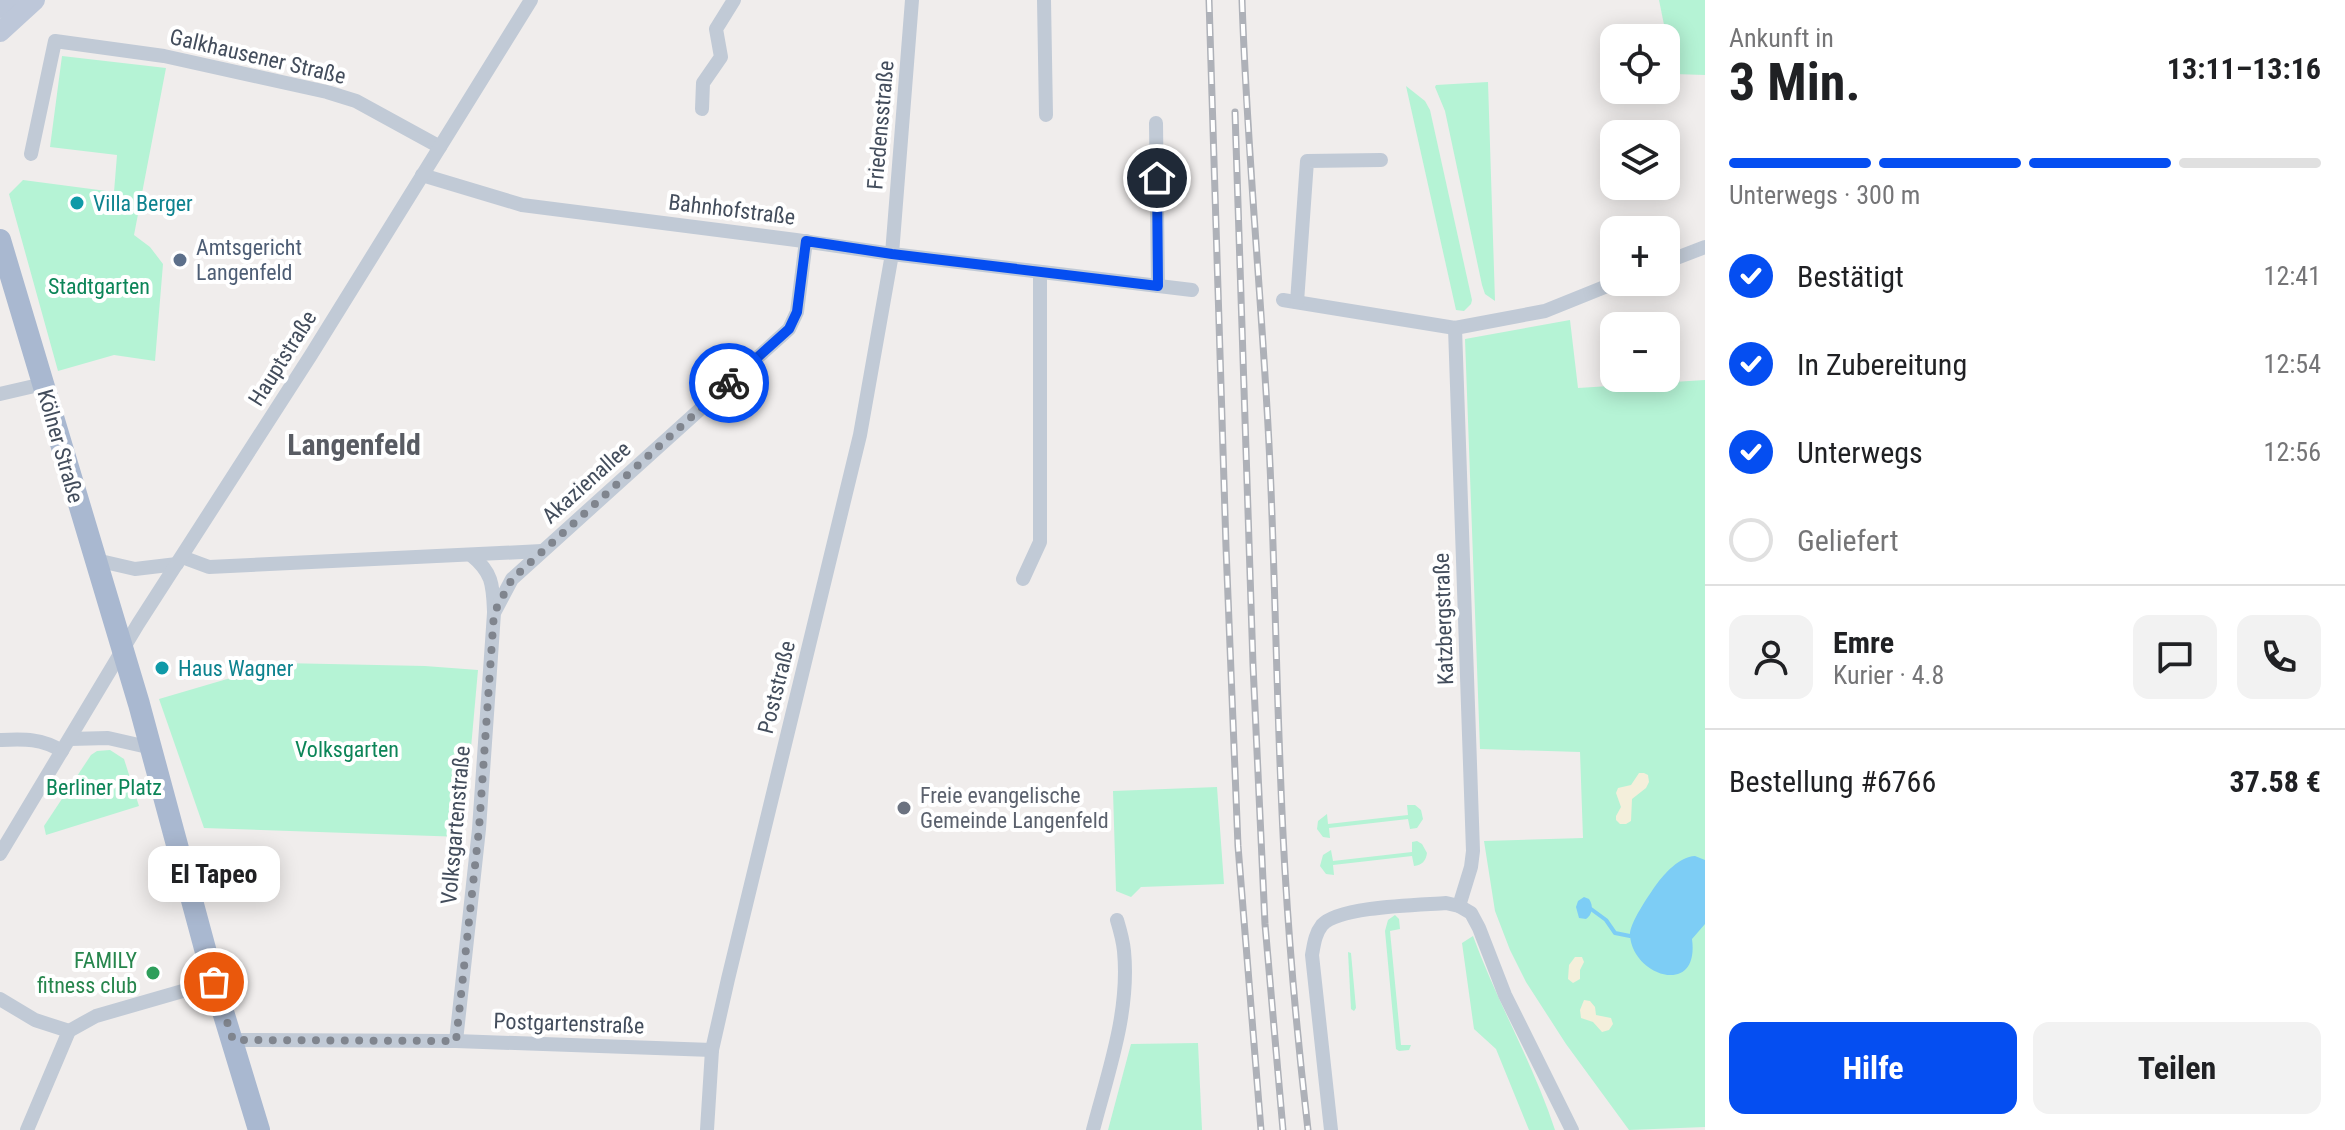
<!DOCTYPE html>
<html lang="de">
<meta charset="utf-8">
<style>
:root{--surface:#fff;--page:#f2f2f2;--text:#202124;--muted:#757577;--line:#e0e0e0;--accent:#054ef1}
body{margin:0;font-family:"Roboto Condensed",sans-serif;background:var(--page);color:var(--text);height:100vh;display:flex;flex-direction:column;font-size:30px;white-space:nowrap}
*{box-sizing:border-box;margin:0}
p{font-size:26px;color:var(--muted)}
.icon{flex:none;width:44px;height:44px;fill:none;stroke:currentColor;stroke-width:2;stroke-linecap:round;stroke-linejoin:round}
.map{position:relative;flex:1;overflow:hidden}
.details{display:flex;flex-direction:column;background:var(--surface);width:640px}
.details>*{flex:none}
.tools{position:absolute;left:1600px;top:24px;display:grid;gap:16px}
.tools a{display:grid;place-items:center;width:80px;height:80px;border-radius:16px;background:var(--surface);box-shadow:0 4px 20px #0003;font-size:40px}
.pin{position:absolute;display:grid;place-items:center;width:68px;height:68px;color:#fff;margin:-34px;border:4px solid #fff;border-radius:50%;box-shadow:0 2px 8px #0007}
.courier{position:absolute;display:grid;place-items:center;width:80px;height:80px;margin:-40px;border:6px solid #054ef1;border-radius:50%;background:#fff;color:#222;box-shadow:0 2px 10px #0007}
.bubble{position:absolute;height:56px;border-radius:16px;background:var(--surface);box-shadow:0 4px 20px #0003;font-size:26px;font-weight:700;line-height:56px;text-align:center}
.overview em{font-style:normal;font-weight:700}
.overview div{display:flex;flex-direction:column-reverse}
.overview{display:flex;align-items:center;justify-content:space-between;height:136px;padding:0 24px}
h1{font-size:52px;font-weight:700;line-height:60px}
.bar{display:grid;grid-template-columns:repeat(4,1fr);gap:12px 8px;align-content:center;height:96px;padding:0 24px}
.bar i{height:10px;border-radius:6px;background:var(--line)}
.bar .on{background:var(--accent)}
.bar p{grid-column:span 4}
.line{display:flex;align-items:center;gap:20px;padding:0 24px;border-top:2px solid var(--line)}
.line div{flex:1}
.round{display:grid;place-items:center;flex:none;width:84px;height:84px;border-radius:16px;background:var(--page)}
ol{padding:0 24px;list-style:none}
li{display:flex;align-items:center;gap:24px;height:88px}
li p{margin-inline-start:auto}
li .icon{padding:8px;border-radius:50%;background:var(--accent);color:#fff;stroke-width:4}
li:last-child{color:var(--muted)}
li i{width:44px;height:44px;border:4px solid var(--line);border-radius:50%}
.cta{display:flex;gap:16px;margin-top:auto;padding:16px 24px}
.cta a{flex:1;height:92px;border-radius:16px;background:var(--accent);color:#fff;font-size:32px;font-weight:700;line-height:92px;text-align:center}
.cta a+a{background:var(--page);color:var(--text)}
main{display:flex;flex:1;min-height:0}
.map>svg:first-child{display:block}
.green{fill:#b5f3d5}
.sand{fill:#f4efdb}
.water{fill:#7dcdf5}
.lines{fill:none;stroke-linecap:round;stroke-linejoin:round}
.stream{stroke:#7dcdf5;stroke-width:4}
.street{stroke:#c1cad6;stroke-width:14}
.secondary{stroke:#bdc7d9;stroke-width:20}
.primary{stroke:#a9b8d0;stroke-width:22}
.rail-casing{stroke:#aeb1b8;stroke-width:7}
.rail{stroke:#fff;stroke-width:4;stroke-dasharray:12;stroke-linecap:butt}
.done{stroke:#80858e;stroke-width:8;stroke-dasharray:0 14.4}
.route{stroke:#054ef1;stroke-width:10}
.culture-dot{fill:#0f9aa8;stroke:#fff;stroke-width:3}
.service-dot{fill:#5c6f8a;stroke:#fff;stroke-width:3}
.worship-dot{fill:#6b7280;stroke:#fff;stroke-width:3}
.leisure-dot{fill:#2e9e5b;stroke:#fff;stroke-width:3}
.labels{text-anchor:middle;stroke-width:8;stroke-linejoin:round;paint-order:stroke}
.street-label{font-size:22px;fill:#434d5c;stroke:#fff}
.culture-label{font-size:22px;fill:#0d838f;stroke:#fff;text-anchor:start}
.service-label{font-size:22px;fill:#4e5e75;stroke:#fff;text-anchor:start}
.park-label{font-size:22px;fill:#0c8558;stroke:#fff}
.worship-label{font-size:22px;fill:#5b616d;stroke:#fff;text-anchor:start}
.leisure-label{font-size:22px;fill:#27864d;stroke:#fff;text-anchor:end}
.district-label{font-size:30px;font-weight:bold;fill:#595c63;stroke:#fff}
</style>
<main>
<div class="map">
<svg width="1705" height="1130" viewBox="0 0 1705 1130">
<rect width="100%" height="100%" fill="#f0edec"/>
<g class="green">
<polygon points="1659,0 1705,0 1705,75 1674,74"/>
<polygon points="62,56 166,68 134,235 150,247 163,264 155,361 114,355 58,371 9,194 23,180 114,192 117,155 50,147"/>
<polygon points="1488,82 1495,301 1485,294 1482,285 1445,111 1435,87 1436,85"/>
<polygon points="1406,86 1425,101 1430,110 1472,300 1471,304 1464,311 1456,310"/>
<polygon points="1570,320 1578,388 1705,380 1705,1127 1629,1130 1566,1044 1526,982 1510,950 1495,911 1484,841 1583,838 1580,752 1480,749 1465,339"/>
<polygon points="281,663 425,666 478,670 463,837 204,828 159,699"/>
<polygon points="110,750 124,759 139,806 46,835 44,826 91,755 97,751"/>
<polygon points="1217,787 1224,884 1141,887 1131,897 1116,891 1113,791"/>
<polygon points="1407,805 1415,805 1421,810 1423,819 1417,828 1410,829 1408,819 1329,828 1330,838 1323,837 1317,829 1318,821 1327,814 1328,824 1408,815"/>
<path d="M1417,841l5,3 5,9c-1,8 -5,12 -13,13l-2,-10 -79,9 1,10 -8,-1 -6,-8 3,-11 8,-5 2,11 79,-9v-10z"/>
<polygon points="1395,915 1399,919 1400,929 1390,931 1401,1045 1411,1045 1409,1050 1399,1051 1396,1049 1385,931 1388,920"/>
<path d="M1473,936c24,66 60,127 82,194h-26l-33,-81 -22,-20 -12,-86z"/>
<polygon points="1348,952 1351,953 1356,1008 1354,1011 1351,1009"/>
<polygon points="1198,1043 1202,1130 1108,1130 1131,1044"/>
</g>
<g class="sand">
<polygon points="1639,773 1644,773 1648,775 1649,782 1646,788 1632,799 1631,821 1626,824 1620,824 1616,820 1616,816 1621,807 1616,793 1618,788 1631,785"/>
<polygon points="1575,957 1582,957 1584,962 1580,970 1580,979 1573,983 1568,979 1569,965"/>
<polygon points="1584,1000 1590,1001 1595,1007 1596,1015 1611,1018 1613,1024 1609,1030 1602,1032 1593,1022 1581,1018 1580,1010"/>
</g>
<g class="water">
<path d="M1695,856l10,4v64l-13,15c8,59 -60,37 -62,-4 -1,-11 19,-40 26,-50 9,-12 23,-28 39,-29z"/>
<path d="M1584,897l5,2c5,7 3,16 -3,20l-7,-1 -3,-11 2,-6z"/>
</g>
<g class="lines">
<polyline class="stream" points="1591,909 1606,920 1615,933 1630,936"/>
<g class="street">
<polyline points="1044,0 1046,115"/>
<polyline points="702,109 703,83 721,57 716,29 734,0"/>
<polyline points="1156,123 1158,286"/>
<polyline points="31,154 55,41 164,56 327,92 356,101 440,147"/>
<polyline points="422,175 522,205 796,240 892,254 1192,290"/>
<polyline points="1666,262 1705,247"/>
<polyline points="1283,300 1455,328 1545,311 1617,282"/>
<polyline points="1297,302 1307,161 1381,160"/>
<polyline points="1455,328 1473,851 1471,867 1459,906"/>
<polyline points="0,394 43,384"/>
<path d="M471,555c21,17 22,29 23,56"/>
<polyline points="182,557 209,567 542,551"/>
<polyline points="96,560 135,569 177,564"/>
<polyline points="1023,579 1040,542 1040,273"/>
<polyline points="70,739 108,738 152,748"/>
<path d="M0,740c24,-1 41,-2 62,11"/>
<polyline points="0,854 138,624 311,355 531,0"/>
<polyline points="0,999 35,1020 69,1031"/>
<polyline points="233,1040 456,1041 712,1050"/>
<polyline points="456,1041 479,829 494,613 512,579 789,329 797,312 806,241"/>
<polyline points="27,1130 69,1031 96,1016 214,982"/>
<polyline points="707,1130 712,1050 728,979 860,435 892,254 912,0"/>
<path d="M1093,1130c15,-58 37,-118 31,-179 -1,-11 -4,-21 -7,-31"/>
<path d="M1331,1130l-19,-175c2,-11 3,-21 10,-30 17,-19 98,-20 124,-22l13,3 12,7 8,15 26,67 67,135"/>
</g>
<g class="secondary">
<polyline points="0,8 10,0"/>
<polyline points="0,32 35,0"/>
</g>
<polyline class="primary" points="0,240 139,704 214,982 259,1130"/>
<g class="rail-casing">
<g id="rail">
<polyline points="1209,0 1226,547 1238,846 1261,1130"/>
<path d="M1242,0c5,155 21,310 28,465 6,135 7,271 15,406 5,86 13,173 23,259"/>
<polyline points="1235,112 1253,665 1265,924 1283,1130"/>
</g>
</g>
<use href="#rail" class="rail"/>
</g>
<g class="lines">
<polyline class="done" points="214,982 233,1040 456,1041 479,829 494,613 512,579 729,383"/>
<polyline class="route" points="729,383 789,329 797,312 806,241 892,254 1158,286 1157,178"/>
</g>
<g class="culture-dot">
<circle cx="77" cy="203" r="8"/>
<circle cx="162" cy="668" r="8"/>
</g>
<circle class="service-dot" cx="180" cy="260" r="8"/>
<circle class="worship-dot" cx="904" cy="808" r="8"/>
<circle class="leisure-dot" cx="153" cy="973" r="8"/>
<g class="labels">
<g class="street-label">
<text transform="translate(258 56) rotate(13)" y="8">Galkhausener Straße</text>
<text transform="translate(880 125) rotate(-85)" y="8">Friedensstraße</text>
<text transform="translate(732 209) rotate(7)" y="8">Bahnhofstraße</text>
<text transform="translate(282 358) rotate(-58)" y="8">Hauptstraße</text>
<text transform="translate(61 446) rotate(74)" y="8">Kölner Straße</text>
<text transform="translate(586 482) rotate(-42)" y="8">Akazienallee</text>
<text transform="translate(1443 619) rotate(-92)" y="8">Katzbergstraße</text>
<text transform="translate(776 687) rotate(-76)" y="8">Poststraße</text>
<text transform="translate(455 825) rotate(-85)" y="8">Volksgartenstraße</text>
<text transform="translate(569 1023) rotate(2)" y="8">Postgartenstraße</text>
</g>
<g class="culture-label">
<text x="93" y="211">Villa Berger</text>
<text x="178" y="676">Haus Wagner</text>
</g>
<g class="service-label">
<text x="196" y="255">Amtsgericht<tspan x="196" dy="25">Langenfeld</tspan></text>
</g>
<g class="park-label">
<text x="99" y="294">Stadtgarten</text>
<text x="347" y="757">Volksgarten</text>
<text x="104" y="795">Berliner Platz</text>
</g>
<g class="worship-label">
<text x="920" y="803">Freie evangelische<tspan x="920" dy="25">Gemeinde Langenfeld</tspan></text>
</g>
<g class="leisure-label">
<text x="137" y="968">FAMILY<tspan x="137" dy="25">fitness club</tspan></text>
</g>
<g class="district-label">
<text x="354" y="455">Langenfeld</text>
</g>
</g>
</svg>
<div class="tools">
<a><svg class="icon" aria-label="locate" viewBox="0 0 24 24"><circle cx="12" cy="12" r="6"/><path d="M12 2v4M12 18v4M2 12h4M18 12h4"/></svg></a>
<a><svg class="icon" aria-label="layers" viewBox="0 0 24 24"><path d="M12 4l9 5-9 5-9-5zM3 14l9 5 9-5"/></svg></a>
<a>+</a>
<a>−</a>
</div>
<div class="pin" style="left:214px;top:982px;background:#ea580c"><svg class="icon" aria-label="bag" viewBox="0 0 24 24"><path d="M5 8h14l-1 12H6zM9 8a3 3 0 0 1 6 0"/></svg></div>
<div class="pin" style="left:1157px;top:178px;background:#1f2937"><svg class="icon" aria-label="home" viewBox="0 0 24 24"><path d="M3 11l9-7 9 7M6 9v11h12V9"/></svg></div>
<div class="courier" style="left:729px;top:383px"><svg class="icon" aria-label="bike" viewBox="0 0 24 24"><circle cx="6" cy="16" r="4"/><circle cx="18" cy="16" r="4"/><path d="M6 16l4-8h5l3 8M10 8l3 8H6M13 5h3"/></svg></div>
<div class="bubble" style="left:148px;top:846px;width:132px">El Tapeo</div>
</div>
<section class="details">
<div class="overview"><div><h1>3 Min.</h1><p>Ankunft in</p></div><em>13:11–13:16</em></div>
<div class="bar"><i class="on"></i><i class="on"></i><i class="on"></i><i></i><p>Unterwegs · 300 m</p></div>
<ol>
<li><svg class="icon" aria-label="check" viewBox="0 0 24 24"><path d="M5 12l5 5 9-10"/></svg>Bestätigt<p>12:41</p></li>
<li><svg class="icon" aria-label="check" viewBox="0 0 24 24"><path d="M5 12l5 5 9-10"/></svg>In Zubereitung<p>12:54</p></li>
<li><svg class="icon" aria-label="check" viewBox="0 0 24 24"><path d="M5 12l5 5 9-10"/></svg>Unterwegs<p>12:56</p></li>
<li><i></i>Geliefert</li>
</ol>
<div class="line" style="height:144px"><a class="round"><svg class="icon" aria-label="person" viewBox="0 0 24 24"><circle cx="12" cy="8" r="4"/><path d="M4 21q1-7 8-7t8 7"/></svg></a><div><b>Emre</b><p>Kurier · 4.8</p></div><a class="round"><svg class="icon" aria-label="chat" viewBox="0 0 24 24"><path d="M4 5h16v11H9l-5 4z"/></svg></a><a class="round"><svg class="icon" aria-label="phone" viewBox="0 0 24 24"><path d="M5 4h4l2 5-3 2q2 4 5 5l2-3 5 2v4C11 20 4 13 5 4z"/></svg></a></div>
<div class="line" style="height:104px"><div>Bestellung #6766</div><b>37.58 €</b></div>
<div class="cta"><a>Hilfe</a><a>Teilen</a></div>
</section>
</main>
